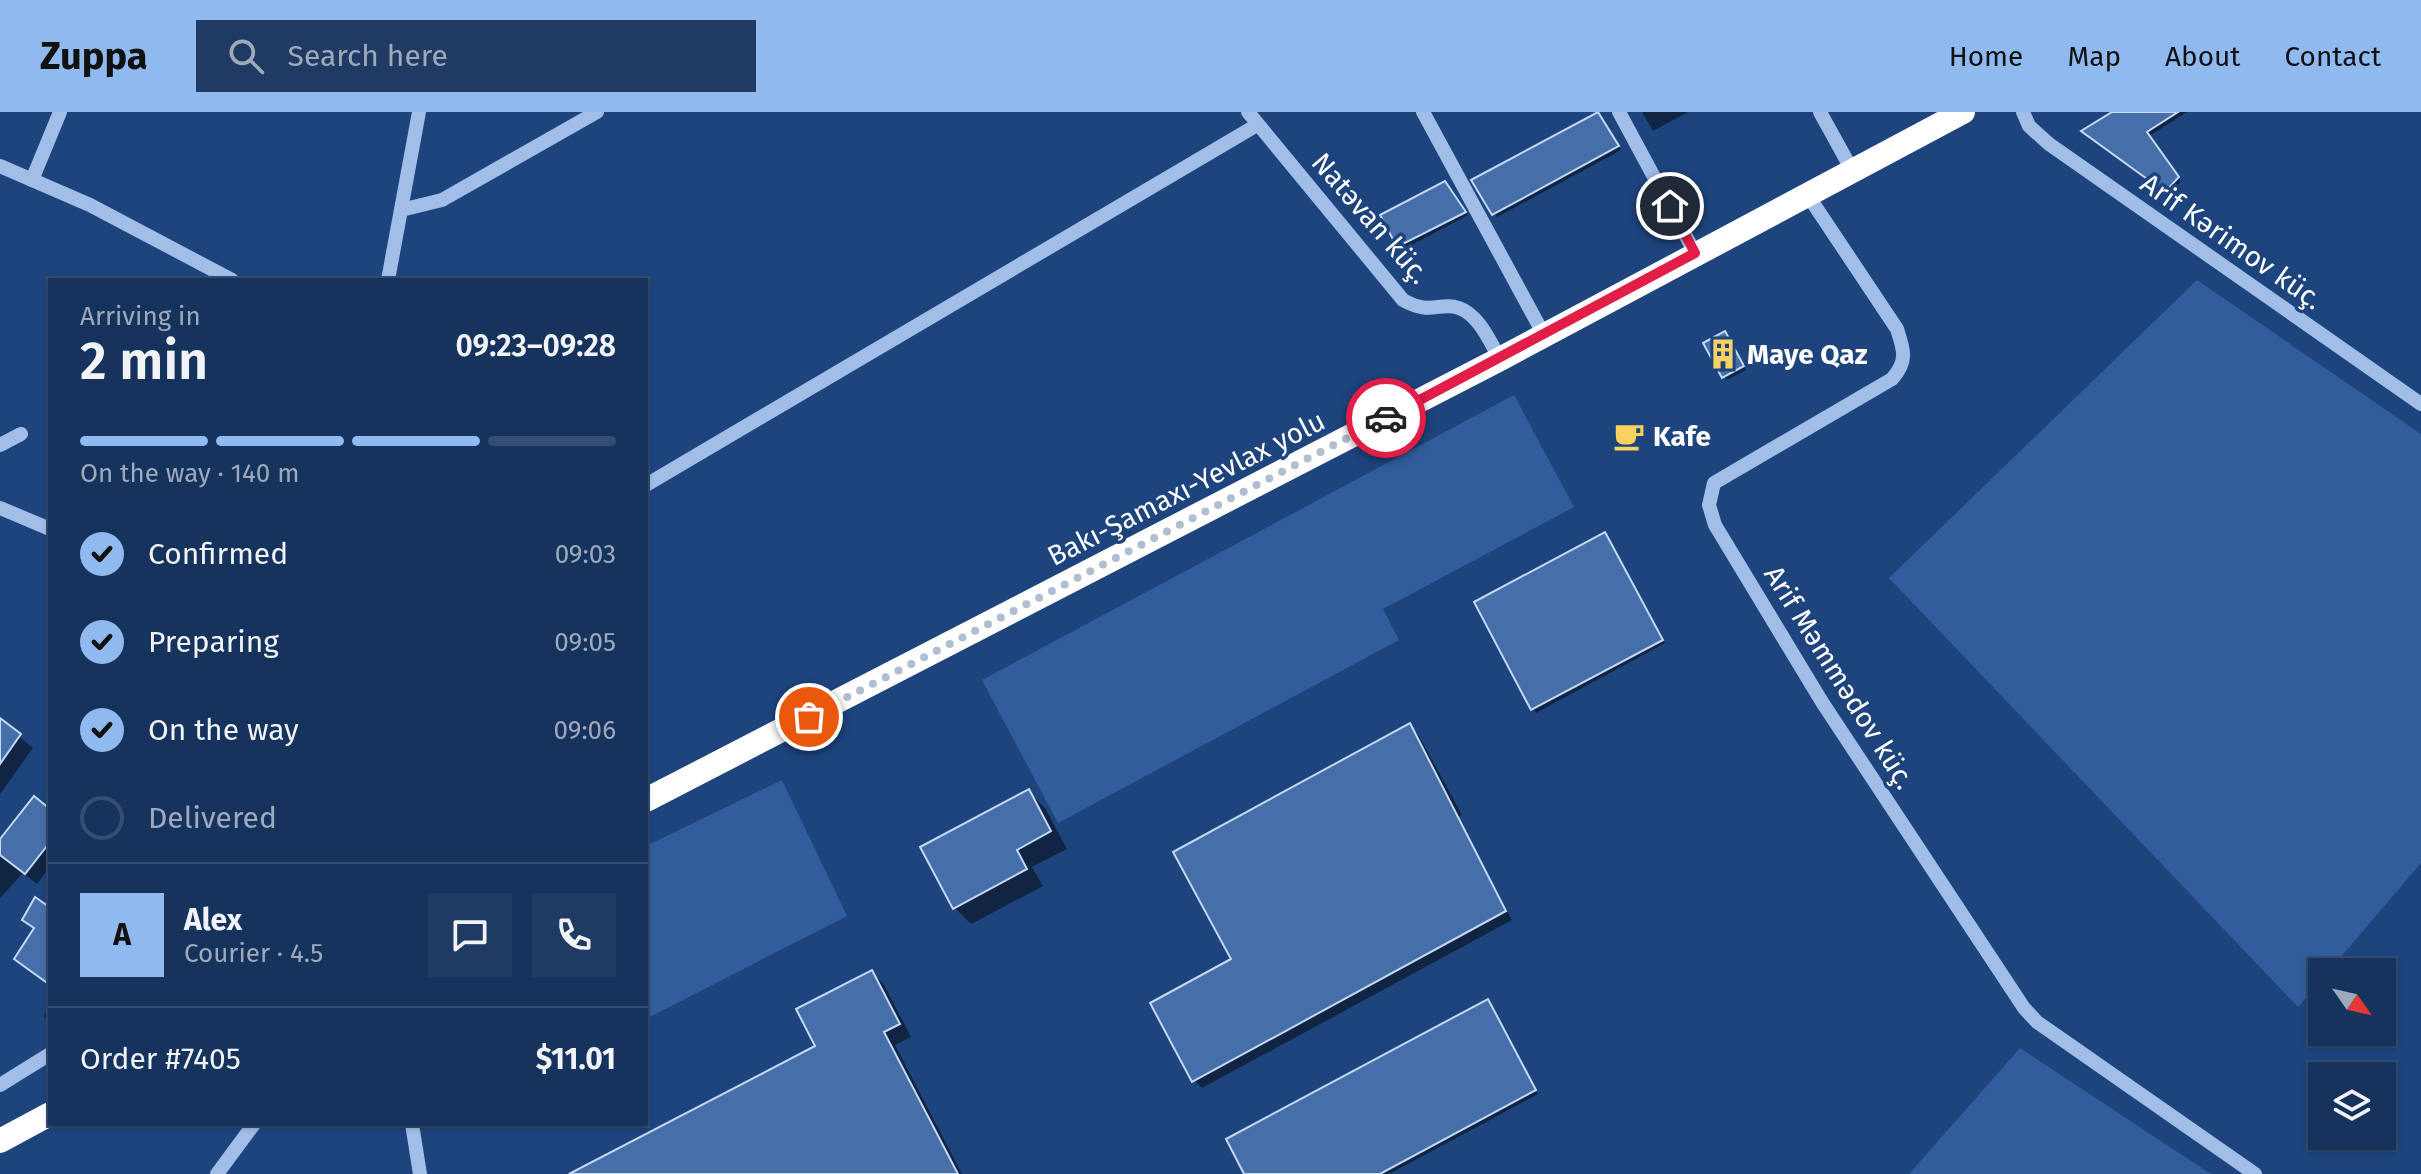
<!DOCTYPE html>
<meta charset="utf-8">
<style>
:root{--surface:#16335e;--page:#1f3b64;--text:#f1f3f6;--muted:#9eaabc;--line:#354e73;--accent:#90b9f0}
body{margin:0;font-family:"Fira Sans",sans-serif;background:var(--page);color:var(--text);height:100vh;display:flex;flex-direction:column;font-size:30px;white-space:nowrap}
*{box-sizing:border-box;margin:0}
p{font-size:26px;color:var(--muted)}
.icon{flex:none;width:44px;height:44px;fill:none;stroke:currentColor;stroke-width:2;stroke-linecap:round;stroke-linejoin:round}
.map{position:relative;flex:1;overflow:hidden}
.details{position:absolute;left:48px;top:166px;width:600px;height:848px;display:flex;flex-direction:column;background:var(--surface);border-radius:0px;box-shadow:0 2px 6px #0004,0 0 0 2px var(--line)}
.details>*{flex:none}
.needle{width:52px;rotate:124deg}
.controls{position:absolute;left:2308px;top:846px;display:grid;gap:16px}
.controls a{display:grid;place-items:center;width:88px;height:88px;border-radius:0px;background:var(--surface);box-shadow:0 2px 6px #0004,0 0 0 2px var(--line);font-size:40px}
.pin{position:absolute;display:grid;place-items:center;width:68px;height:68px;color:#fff;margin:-34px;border:4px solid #fff;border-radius:50%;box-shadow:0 2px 8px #0007}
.courier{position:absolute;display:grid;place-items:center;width:80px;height:80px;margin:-40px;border:6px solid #e11d48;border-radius:50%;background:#fff;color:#222;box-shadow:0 2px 10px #0007}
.headline em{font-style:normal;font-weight:600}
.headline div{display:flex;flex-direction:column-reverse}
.headline{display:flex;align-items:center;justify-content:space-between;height:136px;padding:0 32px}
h1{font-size:52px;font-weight:600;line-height:60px}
.bar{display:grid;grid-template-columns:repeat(4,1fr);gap:12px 8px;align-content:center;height:96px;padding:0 32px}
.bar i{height:10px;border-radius:6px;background:var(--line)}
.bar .on{background:var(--accent)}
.bar p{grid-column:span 4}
.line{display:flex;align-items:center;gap:20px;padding:0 32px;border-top:2px solid var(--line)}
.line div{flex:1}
.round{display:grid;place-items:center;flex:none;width:84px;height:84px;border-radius:0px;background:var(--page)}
ol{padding:0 32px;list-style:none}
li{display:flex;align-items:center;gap:24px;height:88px}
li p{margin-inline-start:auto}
li .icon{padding:8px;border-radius:50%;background:var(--accent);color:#111;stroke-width:4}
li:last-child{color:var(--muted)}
li i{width:44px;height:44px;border:4px solid var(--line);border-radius:50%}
header{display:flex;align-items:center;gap:48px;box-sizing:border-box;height:112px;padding:0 40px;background:var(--accent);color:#111}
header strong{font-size:38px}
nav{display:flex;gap:44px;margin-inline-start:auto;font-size:28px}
.search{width:560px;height:72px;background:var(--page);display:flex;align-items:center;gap:20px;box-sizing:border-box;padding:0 28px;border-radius:0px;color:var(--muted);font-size:30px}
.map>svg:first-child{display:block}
.green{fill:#315d9d}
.shadow{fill:#0007}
.building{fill:#466ea8;stroke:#c5d9f6;stroke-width:2}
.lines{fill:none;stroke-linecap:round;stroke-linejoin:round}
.minor{stroke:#a1bee8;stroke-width:14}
.highway{stroke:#fff;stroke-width:24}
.done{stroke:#b0bed2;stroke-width:8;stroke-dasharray:0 14.4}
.route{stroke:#e11d48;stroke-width:10}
.labels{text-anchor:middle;stroke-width:7;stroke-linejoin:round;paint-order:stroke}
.street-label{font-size:28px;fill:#fff;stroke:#1e447e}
.poi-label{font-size:28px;font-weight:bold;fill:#fff;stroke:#1e447e;text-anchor:start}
</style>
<header>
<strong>Zuppa</strong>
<div class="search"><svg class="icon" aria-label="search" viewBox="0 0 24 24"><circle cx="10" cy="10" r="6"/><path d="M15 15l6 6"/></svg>Search here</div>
<nav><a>Home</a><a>Map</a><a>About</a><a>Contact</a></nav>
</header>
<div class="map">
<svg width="2421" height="1062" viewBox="0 0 2421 1062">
<rect width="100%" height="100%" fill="#1e447e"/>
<g class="green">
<polygon points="2197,168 2421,322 2421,751 2328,860 2322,860 2322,867 2298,895 1889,466"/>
<polygon points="1514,283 1574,395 1383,497 1399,528 1058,711 982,568"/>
<polygon points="782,668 847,804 646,907 646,734"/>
<polygon points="2020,936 2211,1062 1909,1062"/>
</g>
<g class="shadow">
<polygon points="1642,0 1688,0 1653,19"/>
<polygon points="2116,0 2187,0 2149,24 2181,69 2169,82 2087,22"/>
<polygon points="1600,1 1621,38 1497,105 1494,101 1474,69"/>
<polygon points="1453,80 1468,103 1402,138 1398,134"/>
<polygon points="1728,225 1746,258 1727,268 1724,264"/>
<polygon points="1605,422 1665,531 1536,601 1476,491"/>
<polygon points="0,609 33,636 0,682"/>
<polygon points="1410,613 1418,622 1462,703 1457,705 1512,808 1202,976 1194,968 1233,848"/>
<polygon points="1028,679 1045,696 1067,737 1032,755 1043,774 971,812 955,796"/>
<polygon points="50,699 50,755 37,772 23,761 0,786 0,730"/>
<polygon points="50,797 50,875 16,847 35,818 24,807"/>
<polygon points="872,860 884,873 911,925 895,933 962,1062 573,1062 818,934"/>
<polygon points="50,891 50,911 44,904"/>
<polygon points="1491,893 1538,982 1389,1062 1247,1062"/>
</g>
<g class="building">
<polygon points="1598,0 1619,34 1492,103 1471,68"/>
<polygon points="2112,0 2178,0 2147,20 2179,65 2165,80 2081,19"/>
<polygon points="1445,69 1466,100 1397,135 1380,103"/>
<polygon points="1725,219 1744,254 1722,266 1703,231"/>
<polygon points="1605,420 1663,528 1531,598 1474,490"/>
<polygon points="0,606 21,622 0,652"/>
<polygon points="1410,611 1506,799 1192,970 1150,891 1231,847 1173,740"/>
<polygon points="1029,677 1051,719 1017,738 1027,757 953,797 920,735"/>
<polygon points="34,684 50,697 50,730 25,762 0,743 0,727"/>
<polygon points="35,785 48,794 50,791 50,873 14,847 34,816 22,808"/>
<polygon points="872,858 900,912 884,920 958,1062 569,1062 815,934 796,897"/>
<polygon points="1488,887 1536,978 1380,1062 1244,1062 1226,1027"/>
</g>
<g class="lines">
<g class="minor">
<path d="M1248,0l155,188c28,16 37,1 56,8 20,7 31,34 41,51"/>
<polyline points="1423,0 1544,223"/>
<polyline points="1619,0 1695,141"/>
<polyline points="1820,0 1852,58"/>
<polyline points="2023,0 2029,14 2049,32 2421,292"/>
<polyline points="0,54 90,93 232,168"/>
<polyline points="32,68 60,0"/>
<path d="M1807,82l90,135c7,21 11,32 -5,50l-178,104 -5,22 6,20 107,177 202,306 13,14 218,152"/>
<polyline points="401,98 442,88 597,0"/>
<polyline points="388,168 419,0"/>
<polyline points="0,333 21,322"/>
<polyline points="646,373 1257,13"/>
<polyline points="0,396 50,417"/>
<polyline points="0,973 50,942"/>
<polyline points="412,1012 420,1062"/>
<polyline points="217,1062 254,1012"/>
</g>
<g class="highway">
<polyline points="646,688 1500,247 1963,0"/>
<polyline points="0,1029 50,1002"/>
</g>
</g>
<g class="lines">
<polyline class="done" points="809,605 1386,306"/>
<polyline class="route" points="1386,306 1695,141 1670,94"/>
</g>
<defs>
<g id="building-bare" transform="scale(2.4)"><path d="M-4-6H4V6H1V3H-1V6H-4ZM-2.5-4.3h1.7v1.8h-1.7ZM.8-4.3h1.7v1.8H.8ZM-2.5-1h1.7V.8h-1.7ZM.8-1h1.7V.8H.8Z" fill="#f7d260" stroke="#1e447e" stroke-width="2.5" paint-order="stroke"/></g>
<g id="cafe-bare" transform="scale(2.4)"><path d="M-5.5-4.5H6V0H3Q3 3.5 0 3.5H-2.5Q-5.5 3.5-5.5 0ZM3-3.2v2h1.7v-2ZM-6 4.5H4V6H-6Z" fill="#f7d260" stroke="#1e447e" stroke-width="2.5" paint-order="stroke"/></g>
</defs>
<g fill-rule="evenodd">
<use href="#building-bare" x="1723" y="242"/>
<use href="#cafe-bare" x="1629" y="324"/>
</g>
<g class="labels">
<g class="street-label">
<text transform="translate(1371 106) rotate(49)" y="10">Natəvan küç.</text>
<text transform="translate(2232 129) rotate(35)" y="10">Arif Kərimov küç.</text>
<text transform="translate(1186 376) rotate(-27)" y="10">Bakı-Şamaxı-Yevlax yolu</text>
<text transform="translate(1840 565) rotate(58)" y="10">Arif Məmmədov küç.</text>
</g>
<g class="poi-label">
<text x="1747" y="252">Maye Qaz</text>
<text x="1653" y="334">Kafe</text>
</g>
</g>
</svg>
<div class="controls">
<a><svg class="needle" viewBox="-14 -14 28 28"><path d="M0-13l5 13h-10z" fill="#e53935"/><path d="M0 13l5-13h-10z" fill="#9eaabc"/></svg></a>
<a><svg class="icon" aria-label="layers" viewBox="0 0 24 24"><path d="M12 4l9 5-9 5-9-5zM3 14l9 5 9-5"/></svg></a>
</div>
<div class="pin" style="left:809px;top:605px;background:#ea580c"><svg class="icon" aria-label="bag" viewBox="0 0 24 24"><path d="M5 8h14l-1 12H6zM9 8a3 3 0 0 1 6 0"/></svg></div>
<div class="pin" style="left:1670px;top:94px;background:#1f2937"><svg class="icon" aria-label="home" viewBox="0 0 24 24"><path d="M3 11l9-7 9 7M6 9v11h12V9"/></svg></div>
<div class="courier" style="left:1386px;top:306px"><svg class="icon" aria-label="car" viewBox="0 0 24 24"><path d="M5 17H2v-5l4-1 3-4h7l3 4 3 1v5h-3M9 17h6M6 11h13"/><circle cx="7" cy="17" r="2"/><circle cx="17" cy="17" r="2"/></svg></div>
<section class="details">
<div class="headline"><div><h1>2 min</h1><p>Arriving in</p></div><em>09:23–09:28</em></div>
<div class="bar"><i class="on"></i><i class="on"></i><i class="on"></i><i></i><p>On the way · 140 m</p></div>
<ol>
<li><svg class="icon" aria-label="check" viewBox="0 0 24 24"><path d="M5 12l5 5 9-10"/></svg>Confirmed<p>09:03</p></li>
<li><svg class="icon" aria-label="check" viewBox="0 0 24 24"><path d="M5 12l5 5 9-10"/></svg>Preparing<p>09:05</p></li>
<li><svg class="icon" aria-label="check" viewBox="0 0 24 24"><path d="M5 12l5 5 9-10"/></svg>On the way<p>09:06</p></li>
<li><i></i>Delivered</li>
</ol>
<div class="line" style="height:144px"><b class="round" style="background:var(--accent);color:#111">A</b><div><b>Alex</b><p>Courier · 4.5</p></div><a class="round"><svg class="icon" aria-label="chat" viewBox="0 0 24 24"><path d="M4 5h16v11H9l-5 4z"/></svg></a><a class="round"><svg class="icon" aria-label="phone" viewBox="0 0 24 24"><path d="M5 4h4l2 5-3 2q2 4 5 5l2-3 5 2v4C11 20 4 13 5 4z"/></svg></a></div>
<div class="line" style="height:104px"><div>Order #7405</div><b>$11.01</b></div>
</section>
</div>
